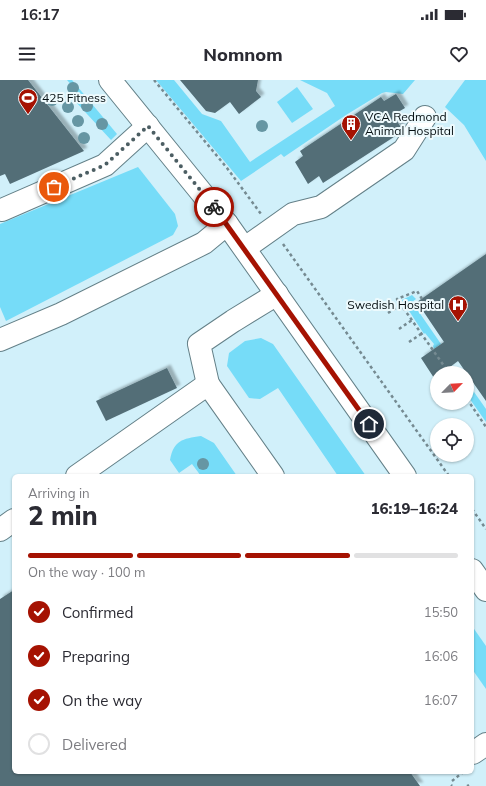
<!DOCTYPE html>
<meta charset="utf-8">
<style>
:root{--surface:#fff;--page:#f2f2f3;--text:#2b2b33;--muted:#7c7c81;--line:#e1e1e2;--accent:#a51202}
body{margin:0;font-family:Mulish,sans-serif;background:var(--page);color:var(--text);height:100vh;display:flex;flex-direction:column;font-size:15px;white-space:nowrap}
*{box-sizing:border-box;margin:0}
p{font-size:13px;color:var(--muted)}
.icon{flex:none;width:22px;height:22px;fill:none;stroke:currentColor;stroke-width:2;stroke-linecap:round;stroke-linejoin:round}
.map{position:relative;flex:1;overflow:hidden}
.sheet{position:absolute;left:12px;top:394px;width:462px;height:300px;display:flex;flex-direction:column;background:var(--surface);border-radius:6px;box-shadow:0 1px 3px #0004}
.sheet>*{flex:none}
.needle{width:26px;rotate:66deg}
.fabs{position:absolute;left:430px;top:286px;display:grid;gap:8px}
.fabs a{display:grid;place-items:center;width:44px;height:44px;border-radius:50%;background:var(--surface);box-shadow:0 1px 3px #0004;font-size:20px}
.pin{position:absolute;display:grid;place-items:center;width:34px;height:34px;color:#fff;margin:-17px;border:2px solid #fff;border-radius:50%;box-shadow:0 1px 4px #0007}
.courier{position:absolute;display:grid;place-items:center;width:40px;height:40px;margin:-20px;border:3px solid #a51202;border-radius:50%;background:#fff;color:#222;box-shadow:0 1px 5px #0007}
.overview em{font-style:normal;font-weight:800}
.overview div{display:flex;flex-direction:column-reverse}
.overview{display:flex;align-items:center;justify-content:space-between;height:68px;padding:0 16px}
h1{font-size:26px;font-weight:800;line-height:30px}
.bar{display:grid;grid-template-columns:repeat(4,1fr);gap:6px 4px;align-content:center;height:48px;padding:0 16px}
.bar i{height:5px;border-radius:3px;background:var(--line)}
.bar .current{background:var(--accent)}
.bar p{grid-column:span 4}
ol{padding:0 16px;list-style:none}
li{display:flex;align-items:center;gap:12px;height:44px}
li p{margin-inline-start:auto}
li .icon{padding:4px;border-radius:50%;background:var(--accent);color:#fff;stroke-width:4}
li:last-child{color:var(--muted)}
li i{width:22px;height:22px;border:2px solid var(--line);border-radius:50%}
.status{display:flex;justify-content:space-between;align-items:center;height:28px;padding:0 20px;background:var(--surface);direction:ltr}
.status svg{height:11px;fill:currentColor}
header{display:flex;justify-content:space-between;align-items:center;height:52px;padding:0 16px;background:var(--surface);font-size:18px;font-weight:800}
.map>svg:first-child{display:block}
.green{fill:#76dcf8}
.building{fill:#536e77;filter:url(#shadow)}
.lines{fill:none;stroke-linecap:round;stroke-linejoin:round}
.minor-casing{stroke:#648088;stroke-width:24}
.major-casing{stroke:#648088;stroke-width:24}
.path{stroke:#758a91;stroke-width:2.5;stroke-dasharray:3 3;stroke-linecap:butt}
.minor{stroke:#fff;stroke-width:22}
.major{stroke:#fff;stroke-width:22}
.tree{fill:#6696a3}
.done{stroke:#4c5e63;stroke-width:4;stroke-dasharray:0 7.2}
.route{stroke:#a51202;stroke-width:5}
.labels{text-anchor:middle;stroke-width:4;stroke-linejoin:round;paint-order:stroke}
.poi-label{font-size:12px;fill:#050f12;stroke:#edfafd;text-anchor:start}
</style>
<div class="status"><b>16:17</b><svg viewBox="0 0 49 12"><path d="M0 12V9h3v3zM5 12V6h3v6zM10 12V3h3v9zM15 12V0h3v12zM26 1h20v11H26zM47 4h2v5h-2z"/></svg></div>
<header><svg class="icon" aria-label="menu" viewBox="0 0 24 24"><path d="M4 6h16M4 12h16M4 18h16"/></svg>Nomnom<svg class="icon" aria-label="heart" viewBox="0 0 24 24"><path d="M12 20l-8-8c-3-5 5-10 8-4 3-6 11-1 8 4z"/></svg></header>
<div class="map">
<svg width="486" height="706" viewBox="0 0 486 706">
<defs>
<filter id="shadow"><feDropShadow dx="3.5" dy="-3.5" stdDeviation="1" flood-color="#0004"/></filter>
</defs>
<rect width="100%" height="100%" fill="#d1f0fa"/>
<g class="green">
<polygon points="67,0 72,0 117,54 111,60 75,21 80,15"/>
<polygon points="156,0 174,0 202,34 221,41 250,82 335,26 327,13 300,0 415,0 403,14 386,12 382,13 346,35 284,77 281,74 241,101"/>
<polygon points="465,0 486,0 486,81 464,45 445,27"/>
<polygon points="297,7 313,29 292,43 277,22"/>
<polygon points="138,87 175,134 178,146 173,155 6,241 0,227 0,144"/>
<polygon points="412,215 416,219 412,222 441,264 434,269 433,266 434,264 425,253 424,254 402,220"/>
<polygon points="261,258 273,264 366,396 338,396 278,308 260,319 249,318 227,286 229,273 245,261"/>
<polygon points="467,302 486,329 486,342 467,315"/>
<path d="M201,356l13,7 23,33h-36l-9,-12 -13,9 -9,-13c4,-20 12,-21 31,-24z"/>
<polygon points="472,546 486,566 486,609 472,589"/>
</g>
<g class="building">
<polygon points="0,0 28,0 84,71 10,104 5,94 0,96"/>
<polygon points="180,0 258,0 256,11 261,17 239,34 230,22 215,33 206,31"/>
<polygon points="396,14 405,28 393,35 402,49 400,53 323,103 319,96 308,104 295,82 303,76 300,71 381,17 384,21"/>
<polygon points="486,174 486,321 458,281 442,293 437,293 437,296 434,298 421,278 444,262 417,222"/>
<polygon points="167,288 177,308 106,341 96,321"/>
<polygon points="14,510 14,692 410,692 420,706 0,706 0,519"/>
</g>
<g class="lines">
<g class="minor-casing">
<g id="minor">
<polyline points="2,130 105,85 148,46"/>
<polyline points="245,168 293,134 321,127 404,70 425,37"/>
<polyline points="0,260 61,234 204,163 227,144"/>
<polyline points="208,304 199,264 233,241 277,214"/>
<polyline points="77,396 208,304 273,396"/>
<polyline points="0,450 14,440"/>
<polyline points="472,672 473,673 486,664"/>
</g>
</g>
<g class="major-casing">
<g id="major">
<polyline points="110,0 227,144 405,396"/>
<polyline points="472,490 486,510"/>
</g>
</g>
<g class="path">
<polyline points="154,0 227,88 261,134"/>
<polyline points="283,164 449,396"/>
<polyline points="422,219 417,211 397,219 449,293"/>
<polyline points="388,233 401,225"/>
<polyline points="399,249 412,240"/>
<polyline points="409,262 421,254"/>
<polyline points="467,319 486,347"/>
<polyline points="472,429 486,449"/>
<polyline points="452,701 462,693"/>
<polyline points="451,705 452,706"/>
<polyline points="467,706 469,705"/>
</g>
<use href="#minor" class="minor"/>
<use href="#major" class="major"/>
</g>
<g class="tree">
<circle cx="73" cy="8" r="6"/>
<circle cx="52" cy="20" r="6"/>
<circle cx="87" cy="26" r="6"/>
<circle cx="68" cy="27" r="6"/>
<circle cx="78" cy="41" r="6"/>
<circle cx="102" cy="44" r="6"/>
<circle cx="262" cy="46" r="6"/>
<circle cx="84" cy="58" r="6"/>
<circle cx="203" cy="384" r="6"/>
</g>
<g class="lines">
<polyline class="done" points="54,107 105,85 148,46 214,127"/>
<polyline class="route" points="214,127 369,344"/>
</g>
<defs>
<g id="stadium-pin" transform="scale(1)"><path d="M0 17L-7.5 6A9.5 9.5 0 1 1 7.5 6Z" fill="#a51202" stroke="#edfafd"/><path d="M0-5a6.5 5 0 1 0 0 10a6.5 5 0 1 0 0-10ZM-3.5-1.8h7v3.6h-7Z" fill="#fff"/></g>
<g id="building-pin" transform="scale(1)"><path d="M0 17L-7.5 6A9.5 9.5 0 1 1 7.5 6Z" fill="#a51202" stroke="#edfafd"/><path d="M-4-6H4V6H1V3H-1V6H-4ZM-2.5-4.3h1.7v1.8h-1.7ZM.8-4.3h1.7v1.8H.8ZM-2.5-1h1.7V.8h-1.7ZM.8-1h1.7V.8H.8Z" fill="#fff"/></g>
<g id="hospital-pin" transform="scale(1)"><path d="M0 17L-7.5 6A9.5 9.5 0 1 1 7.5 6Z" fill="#a51202" stroke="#edfafd"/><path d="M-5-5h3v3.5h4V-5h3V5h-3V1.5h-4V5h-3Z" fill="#fff"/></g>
</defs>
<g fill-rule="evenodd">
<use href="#stadium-pin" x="28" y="18"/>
<use href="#building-pin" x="351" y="44"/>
<use href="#hospital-pin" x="458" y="225"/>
</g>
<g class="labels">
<g class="poi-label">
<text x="42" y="22">425 Fitness</text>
<text x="365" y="41">VCA Redmond<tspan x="365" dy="14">Animal Hospital</tspan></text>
<text x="444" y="229" text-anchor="end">Swedish Hospital</text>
</g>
</g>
</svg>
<div class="fabs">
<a><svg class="needle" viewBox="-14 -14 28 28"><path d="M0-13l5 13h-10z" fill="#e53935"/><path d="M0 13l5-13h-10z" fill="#7c7c81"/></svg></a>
<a><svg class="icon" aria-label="locate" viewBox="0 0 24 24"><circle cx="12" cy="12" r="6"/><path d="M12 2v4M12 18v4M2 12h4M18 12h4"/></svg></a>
</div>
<div class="pin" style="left:54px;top:107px;background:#ea580c"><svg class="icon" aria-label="bag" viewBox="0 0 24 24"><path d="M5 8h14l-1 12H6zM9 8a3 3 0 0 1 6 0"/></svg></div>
<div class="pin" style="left:369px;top:344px;background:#1f2937"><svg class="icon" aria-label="home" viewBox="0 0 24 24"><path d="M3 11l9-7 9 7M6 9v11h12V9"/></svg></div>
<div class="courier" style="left:214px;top:127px"><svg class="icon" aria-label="bike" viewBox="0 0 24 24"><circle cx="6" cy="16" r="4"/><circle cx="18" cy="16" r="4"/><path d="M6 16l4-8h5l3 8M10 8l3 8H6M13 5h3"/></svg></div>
<section class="sheet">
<div class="overview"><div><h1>2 min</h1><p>Arriving in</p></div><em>16:19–16:24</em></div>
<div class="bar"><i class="current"></i><i class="current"></i><i class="current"></i><i></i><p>On the way · 100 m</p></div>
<ol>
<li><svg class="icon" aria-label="check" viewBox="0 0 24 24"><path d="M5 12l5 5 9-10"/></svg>Confirmed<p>15:50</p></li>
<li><svg class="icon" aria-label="check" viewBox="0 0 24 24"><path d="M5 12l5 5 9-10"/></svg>Preparing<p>16:06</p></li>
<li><svg class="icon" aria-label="check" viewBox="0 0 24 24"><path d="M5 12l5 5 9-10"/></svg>On the way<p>16:07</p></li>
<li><i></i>Delivered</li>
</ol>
</section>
</div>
